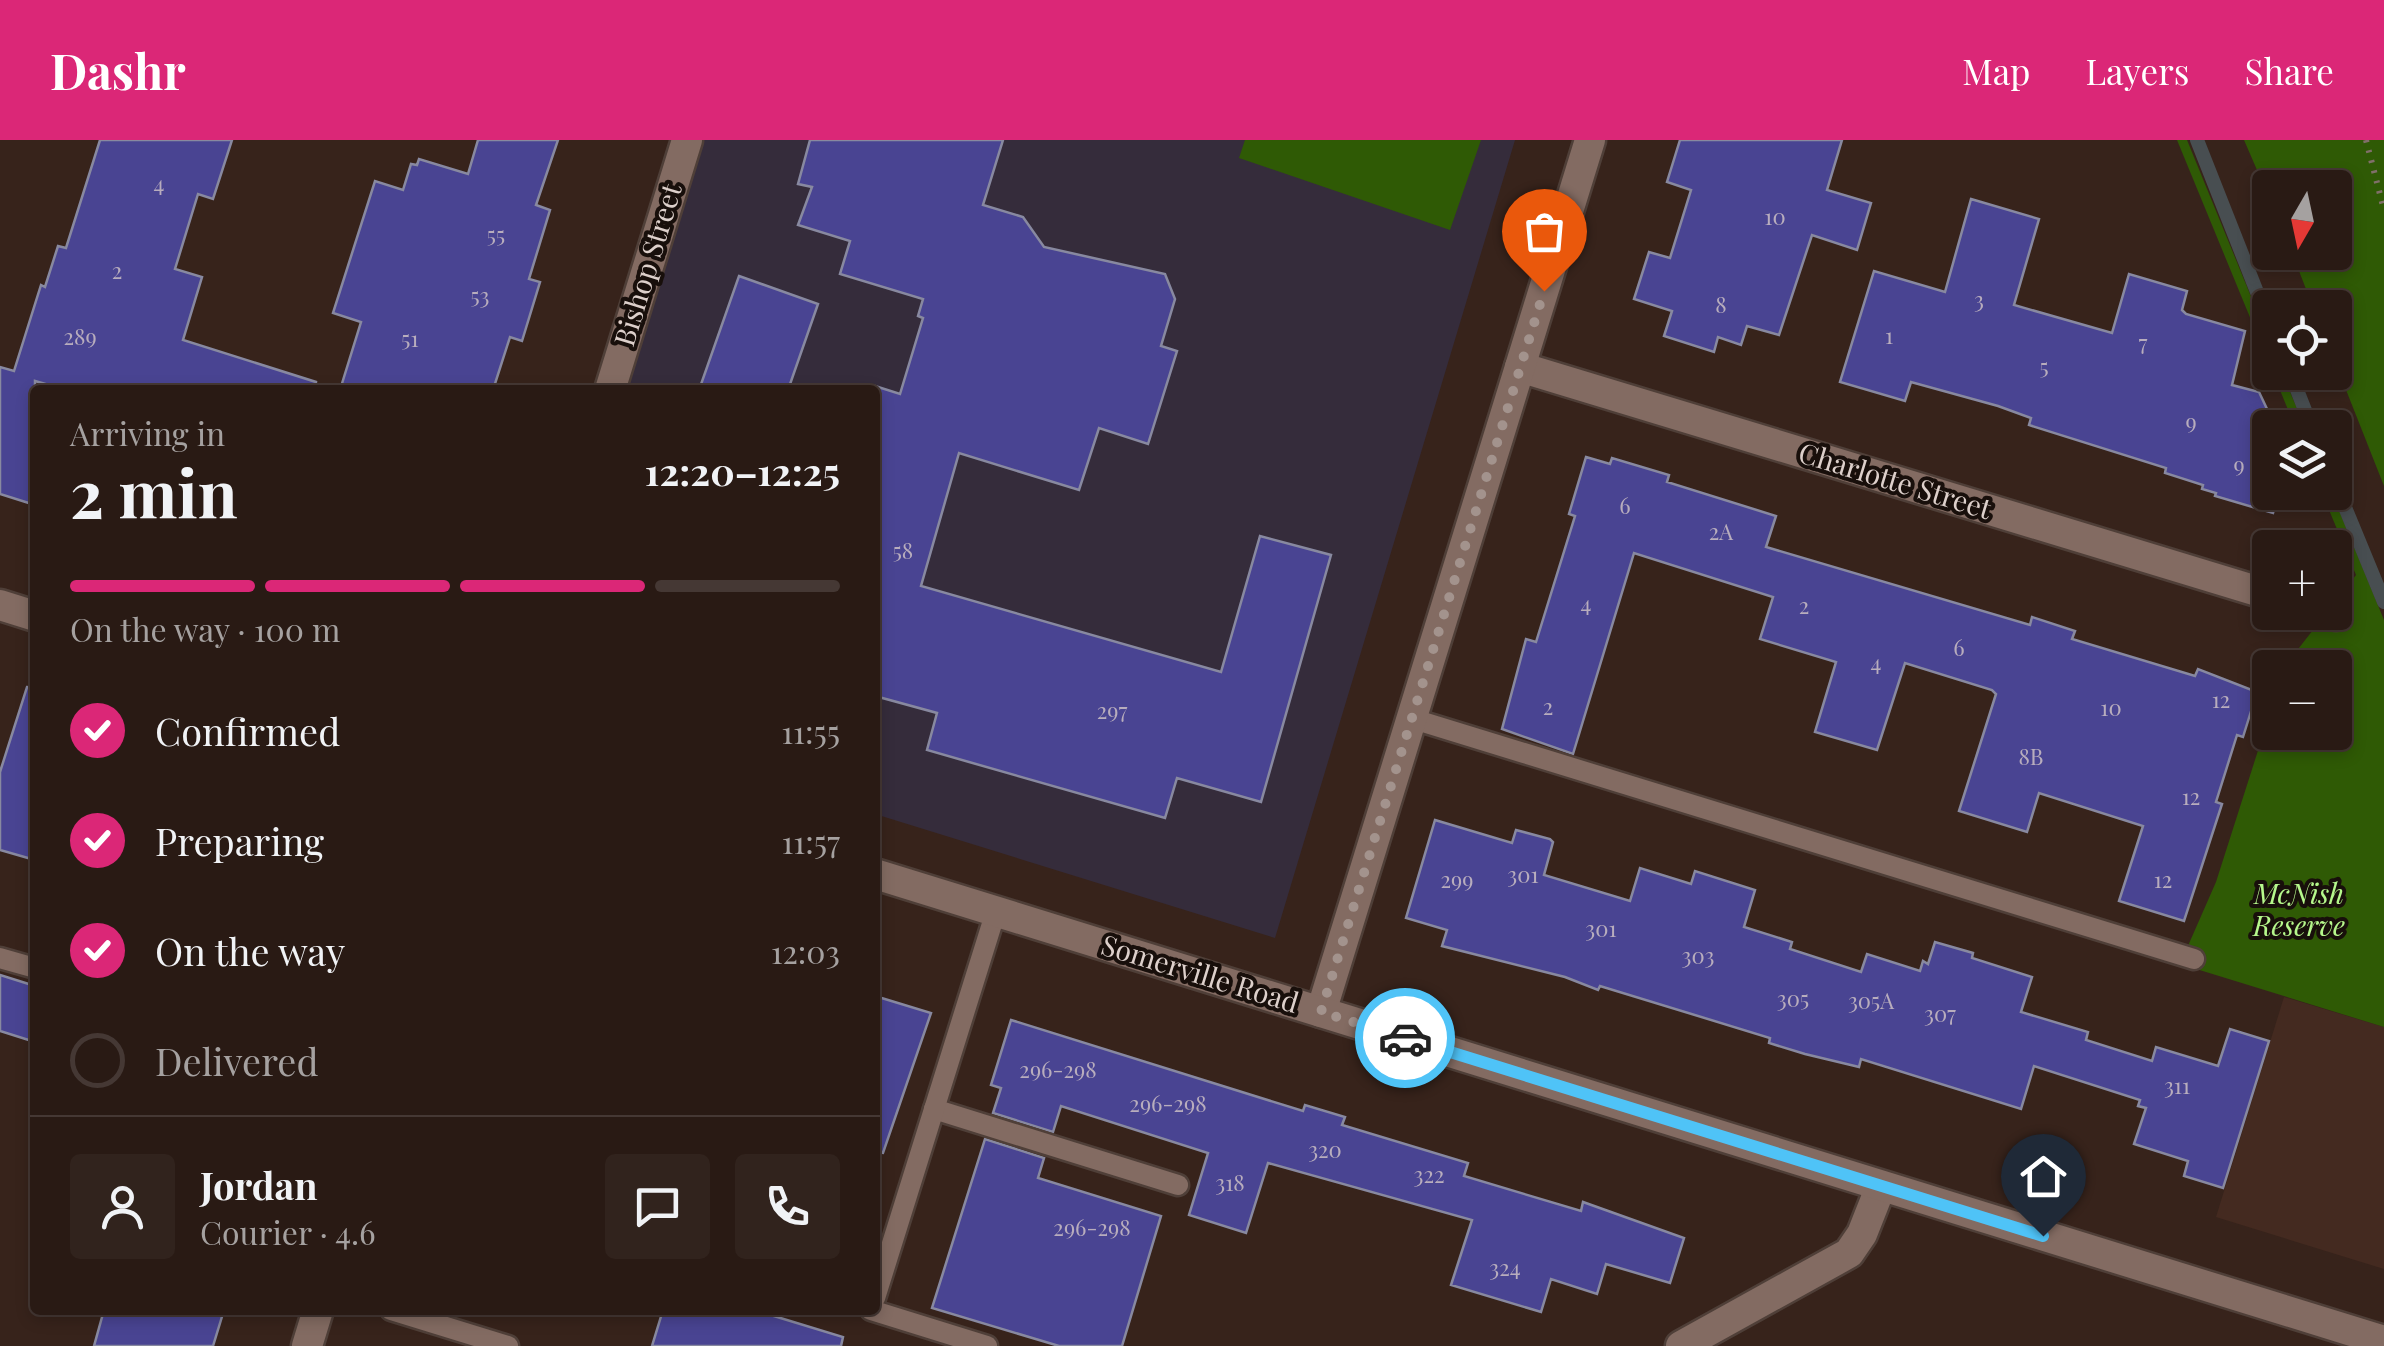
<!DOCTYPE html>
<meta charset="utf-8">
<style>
:root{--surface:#291a14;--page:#31231d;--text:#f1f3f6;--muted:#a5a1a0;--line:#453834;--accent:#db2777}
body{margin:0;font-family:"Playfair Display",serif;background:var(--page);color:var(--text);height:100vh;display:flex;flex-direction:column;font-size:38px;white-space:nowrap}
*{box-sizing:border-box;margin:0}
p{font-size:32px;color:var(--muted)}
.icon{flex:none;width:55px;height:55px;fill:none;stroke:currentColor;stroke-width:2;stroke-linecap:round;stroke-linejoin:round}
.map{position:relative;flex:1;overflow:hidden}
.sheet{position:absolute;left:30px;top:245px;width:850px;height:930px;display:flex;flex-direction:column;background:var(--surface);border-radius:10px;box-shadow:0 5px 15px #0003,0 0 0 2px var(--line)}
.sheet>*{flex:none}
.needle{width:65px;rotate:189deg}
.tools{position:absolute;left:2252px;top:30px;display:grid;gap:20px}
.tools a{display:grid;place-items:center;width:100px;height:100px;border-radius:10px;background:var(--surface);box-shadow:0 5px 15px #0003,0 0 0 2px var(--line);font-size:50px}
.pin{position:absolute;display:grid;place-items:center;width:85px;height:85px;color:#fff;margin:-102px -42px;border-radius:50% 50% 50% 0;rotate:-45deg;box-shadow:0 0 10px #0007}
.pin .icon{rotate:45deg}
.courier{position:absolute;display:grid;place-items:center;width:100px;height:100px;margin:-50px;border:8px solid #4fc3f7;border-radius:50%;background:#fff;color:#222;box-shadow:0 2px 12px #0007}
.head em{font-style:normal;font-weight:700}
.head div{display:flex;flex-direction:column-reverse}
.head{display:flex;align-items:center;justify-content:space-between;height:170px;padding:0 40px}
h1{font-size:65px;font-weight:700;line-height:75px}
.bar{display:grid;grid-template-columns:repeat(4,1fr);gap:15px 10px;align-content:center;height:120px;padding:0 40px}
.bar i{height:12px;border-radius:8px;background:var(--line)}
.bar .current{background:var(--accent)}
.bar p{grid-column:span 4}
.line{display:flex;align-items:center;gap:25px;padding:0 40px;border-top:2px solid var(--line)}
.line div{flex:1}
.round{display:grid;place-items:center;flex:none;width:105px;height:105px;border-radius:10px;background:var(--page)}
ol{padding:0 40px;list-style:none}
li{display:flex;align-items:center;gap:30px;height:110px}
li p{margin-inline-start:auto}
li .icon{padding:10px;border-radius:50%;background:var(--accent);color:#fff;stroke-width:4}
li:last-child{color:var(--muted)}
li i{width:55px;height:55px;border:5px solid var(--line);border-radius:50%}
header{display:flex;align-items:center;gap:60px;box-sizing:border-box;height:140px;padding:0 50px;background:var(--accent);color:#fff}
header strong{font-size:48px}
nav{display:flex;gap:55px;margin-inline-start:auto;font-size:35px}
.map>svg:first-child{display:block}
.built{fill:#442a20}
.education{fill:#352c3b}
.green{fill:#2f5a05}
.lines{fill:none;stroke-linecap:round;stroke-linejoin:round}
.stream{stroke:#484e51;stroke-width:14}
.building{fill:#494492;stroke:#8889a0;stroke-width:2.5}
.lane-casing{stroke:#4f3f38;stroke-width:25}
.street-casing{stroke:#4f3f38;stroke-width:35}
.secondary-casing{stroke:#4f3f38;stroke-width:35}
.path{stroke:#806f69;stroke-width:6;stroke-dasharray:2.5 8;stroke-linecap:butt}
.lane{stroke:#836b62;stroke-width:20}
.street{stroke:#836b62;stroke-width:30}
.secondary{stroke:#836b62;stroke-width:30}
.done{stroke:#a3938d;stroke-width:10;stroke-dasharray:0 18}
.route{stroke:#4fc3f7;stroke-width:12}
.labels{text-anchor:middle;stroke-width:8;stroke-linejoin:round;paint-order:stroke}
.number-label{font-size:22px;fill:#b8adbd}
.street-label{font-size:28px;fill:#ddd0cb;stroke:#180f0b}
.park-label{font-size:28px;font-style:italic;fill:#b6f88c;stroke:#180f0b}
</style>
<header>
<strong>Dashr</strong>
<nav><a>Map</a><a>Layers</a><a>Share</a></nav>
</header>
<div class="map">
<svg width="2384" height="1206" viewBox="0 0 2384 1206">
<rect width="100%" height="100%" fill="#37231b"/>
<polygon class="built" points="2284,857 2384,887 2384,1129 2216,1077"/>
<polygon class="education" points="701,0 1515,0 1275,798 875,674 875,250 626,250"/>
<g class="green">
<polygon points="1245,0 1481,0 1450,90 1239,18"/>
<polygon points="2177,0 2187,0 2270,203 2270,226"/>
<polygon points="2244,0 2384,0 2384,346 2335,222 2335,168 2313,167 2292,113 2335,112 2335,48 2270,48 2270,60"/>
<polygon points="2273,233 2282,233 2305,287 2295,287"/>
<polygon points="2322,353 2332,353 2384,480 2384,887 2180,824 2216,742 2270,573 2270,592 2335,592 2335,528 2284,527 2356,435"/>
</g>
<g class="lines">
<g class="stream">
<polyline points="2197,0 2270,185"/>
<polyline points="2290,232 2312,288"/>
<polyline points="2335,343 2384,462"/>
</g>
</g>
<g class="building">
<polygon points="100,0 232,0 213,59 198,54 175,129 202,137 183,200 316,242 315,250 66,250 35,241 35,365 0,354 0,227 14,231 41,145 45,147 58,106 66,108"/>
<polygon points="478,0 558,0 536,65 550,70 529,139 540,142 522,201 510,197 493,250 340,250 361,182 333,173 375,41 403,50 411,24 417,25 419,19 468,34"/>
<polygon points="810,0 1003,0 983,65 1023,77 1044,107 1165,134 1175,159 1161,206 1177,211 1148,304 1099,288 1079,350 959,313 921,446 1221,532 1260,396 1331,415 1261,662 1177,638 1165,678 927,610 937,573 875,556 875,246 900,254 923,178 918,176 923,159 840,134 850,101 798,85 812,47 798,44"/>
<polygon points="1680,0 1842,0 1827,50 1871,63 1857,110 1812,95 1779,195 1747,186 1741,205 1718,197 1714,212 1664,196 1672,171 1634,159 1649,112 1670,118 1691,50 1667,42"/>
<polygon points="1971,59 2039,79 2014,165 2112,193 2129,134 2187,151 2182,170 2186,174 2245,191 2232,245 2259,252 2276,288 2270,288 2270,352 2279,352 2273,373 2215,356 2216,353 2202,349 2203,345 2165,333 2166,328 2029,285 2031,278 1998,266 1911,242 1905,261 1840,242 1874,131 1945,152"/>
<polygon points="739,136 818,164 788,250 699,250"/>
<polygon points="1586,317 1610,324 1612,318 1669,335 1667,342 1776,376 1766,407 2030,485 2032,477 2075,491 2072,499 2195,536 2198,529 2257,552 2243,597 2237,595 2216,662 2222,664 2184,781 2119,761 2143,686 2039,653 2027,692 1959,671 1996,554 1992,550 1905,523 1877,610 1815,592 1836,522 1760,499 1773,457 1634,413 1573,614 1502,589 1526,499 1536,502 1575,376 1569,374"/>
<polygon points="27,547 35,548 35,720 0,710 0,632"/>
<polygon points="1435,680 1512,703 1516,690 1550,699 1553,702 1544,735 1630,761 1640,728 1691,744 1695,731 1755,750 1744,787 1792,802 1790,809 1861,832 1867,814 1920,831 1923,821 1928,824 1935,802 1973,813 1972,818 2032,837 2021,872 2088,892 2086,900 2152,921 2156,907 2218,926 2230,889 2269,901 2223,1048 2184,1036 2188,1021 2134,1004 2146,968 2138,966 2140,960 2034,926 2021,969 1861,919 1859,927 1805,914 1769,903 1770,898 1600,846 1598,850 1565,837 1442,806 1447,790 1406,778"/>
<polygon points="0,835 35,846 35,902 0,891"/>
<polygon points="875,856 931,873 883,1013 875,1012"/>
<polygon points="1011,880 1303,971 1305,965 1345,977 1342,985 1468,1023 1464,1036 1581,1071 1583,1062 1684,1098 1670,1143 1606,1124 1597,1154 1551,1139 1541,1172 1451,1145 1472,1080 1268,1023 1246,1093 1189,1075 1208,1013 1061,966 1053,992 993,973 1001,948 991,945"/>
<polygon points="985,999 1044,1018 1038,1038 1161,1076 1122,1206 1059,1206 932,1168"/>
<polygon points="104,1170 224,1170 213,1206 94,1206"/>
<polygon points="663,1170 754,1170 843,1197 841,1206 652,1206"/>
</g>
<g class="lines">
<g class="lane-casing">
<g id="lane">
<polyline points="1410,578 2194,819"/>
<polyline points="0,818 35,828"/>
<polyline points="934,969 1178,1045"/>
<polyline points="875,1158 996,771"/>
<polyline points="391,1170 508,1206"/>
<polyline points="871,1170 987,1206"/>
</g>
</g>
<g class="street-casing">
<g id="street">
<polyline points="1520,227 2270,455"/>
<polyline points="610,250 687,0"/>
<polyline points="2328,472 2336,475"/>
<polyline points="1321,872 1590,0"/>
<polyline points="307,1206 318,1170"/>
<polyline points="1681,1206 1849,1113 1862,1094 1881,1046"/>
</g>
</g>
<g class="secondary-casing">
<g id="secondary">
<polyline points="0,465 35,476"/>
<polyline points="875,734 2384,1201"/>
</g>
</g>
<polyline class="path" points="2366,0 2384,70"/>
<use href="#lane" class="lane"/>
<use href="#street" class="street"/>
<use href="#secondary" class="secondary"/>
</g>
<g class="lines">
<polyline class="done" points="1405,898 1321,872 1544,151"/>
<polyline class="route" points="1405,898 2043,1096"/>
</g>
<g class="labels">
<g class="number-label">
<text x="159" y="52">4</text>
<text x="1775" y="85">10</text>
<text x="496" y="103">55</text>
<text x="117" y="139">2</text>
<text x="480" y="164">53</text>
<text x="1979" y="168">3</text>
<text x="1721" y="173">8</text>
<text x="1889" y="204">1</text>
<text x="80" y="205">289</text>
<text x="410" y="207">51</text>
<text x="2143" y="211">7</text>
<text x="2044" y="235">5</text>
<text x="2191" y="290">9</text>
<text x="2239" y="333">9</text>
<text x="1625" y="374">6</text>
<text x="1721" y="400">2A</text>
<text x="903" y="419">58</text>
<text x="1586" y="472">4</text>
<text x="1804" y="474">2</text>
<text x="1959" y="516">6</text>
<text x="1876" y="531">4</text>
<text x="2221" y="568">12</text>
<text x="1548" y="575">2</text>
<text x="2111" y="576">10</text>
<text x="1112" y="579">297</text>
<text x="2031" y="625">8B</text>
<text x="2191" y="665">12</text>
<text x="1523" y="743">301</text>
<text x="1457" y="748">299</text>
<text x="2163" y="748">12</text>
<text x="1601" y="797">301</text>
<text x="1698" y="824">303</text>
<text x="1793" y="867">305</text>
<text x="1871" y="869">305A</text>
<text x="1940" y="882">307</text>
<text x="1058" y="938">296-298</text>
<text x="2177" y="954">311</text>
<text x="1168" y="972">296-298</text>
<text x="1325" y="1018">320</text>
<text x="1429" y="1043">322</text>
<text x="1230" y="1051">318</text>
<text x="1092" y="1096">296-298</text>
<text x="1505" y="1136">324</text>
</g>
<g class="street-label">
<text transform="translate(648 125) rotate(-73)" y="10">Bishop Street</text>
<text transform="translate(1895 341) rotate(17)" y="10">Charlotte Street</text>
<text transform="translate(1200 834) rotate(17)" y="10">Somerville Road</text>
</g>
<g class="park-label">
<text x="2299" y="764">McNish<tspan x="2299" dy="32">Reserve</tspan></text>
</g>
</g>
</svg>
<div class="tools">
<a><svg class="needle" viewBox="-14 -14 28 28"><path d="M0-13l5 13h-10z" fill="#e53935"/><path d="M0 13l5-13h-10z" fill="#a5a1a0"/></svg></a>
<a><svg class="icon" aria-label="locate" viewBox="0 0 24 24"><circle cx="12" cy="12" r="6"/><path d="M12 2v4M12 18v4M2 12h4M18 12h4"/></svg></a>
<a><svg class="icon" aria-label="layers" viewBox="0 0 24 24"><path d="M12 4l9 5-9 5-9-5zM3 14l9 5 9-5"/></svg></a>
<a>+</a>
<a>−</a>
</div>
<div class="pin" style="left:1544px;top:151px;background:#ea580c"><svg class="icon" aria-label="bag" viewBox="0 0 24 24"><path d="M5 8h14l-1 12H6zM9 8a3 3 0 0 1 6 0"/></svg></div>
<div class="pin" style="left:2043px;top:1096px;background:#1f2937"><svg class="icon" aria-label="home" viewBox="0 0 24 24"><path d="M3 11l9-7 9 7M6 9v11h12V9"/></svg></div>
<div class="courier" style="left:1405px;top:898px"><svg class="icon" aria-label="car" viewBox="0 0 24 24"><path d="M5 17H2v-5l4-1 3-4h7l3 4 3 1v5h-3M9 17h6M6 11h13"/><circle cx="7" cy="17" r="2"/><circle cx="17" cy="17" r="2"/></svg></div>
<section class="sheet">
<div class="head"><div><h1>2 min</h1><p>Arriving in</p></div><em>12:20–12:25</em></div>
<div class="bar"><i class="current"></i><i class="current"></i><i class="current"></i><i></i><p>On the way · 100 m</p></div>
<ol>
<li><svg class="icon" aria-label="check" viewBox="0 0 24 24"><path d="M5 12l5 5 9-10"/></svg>Confirmed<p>11:55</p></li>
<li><svg class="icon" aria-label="check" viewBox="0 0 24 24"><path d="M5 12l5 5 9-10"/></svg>Preparing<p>11:57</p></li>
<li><svg class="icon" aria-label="check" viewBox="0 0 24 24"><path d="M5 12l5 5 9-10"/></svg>On the way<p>12:03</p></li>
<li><i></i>Delivered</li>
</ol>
<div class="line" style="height:180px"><a class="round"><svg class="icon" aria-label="person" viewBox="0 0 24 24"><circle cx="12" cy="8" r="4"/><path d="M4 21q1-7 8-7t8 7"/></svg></a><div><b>Jordan</b><p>Courier · 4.6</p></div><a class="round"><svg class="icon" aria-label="chat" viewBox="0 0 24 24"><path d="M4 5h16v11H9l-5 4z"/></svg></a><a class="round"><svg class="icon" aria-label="phone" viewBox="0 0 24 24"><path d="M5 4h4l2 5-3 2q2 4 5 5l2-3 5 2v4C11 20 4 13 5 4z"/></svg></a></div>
</section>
</div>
